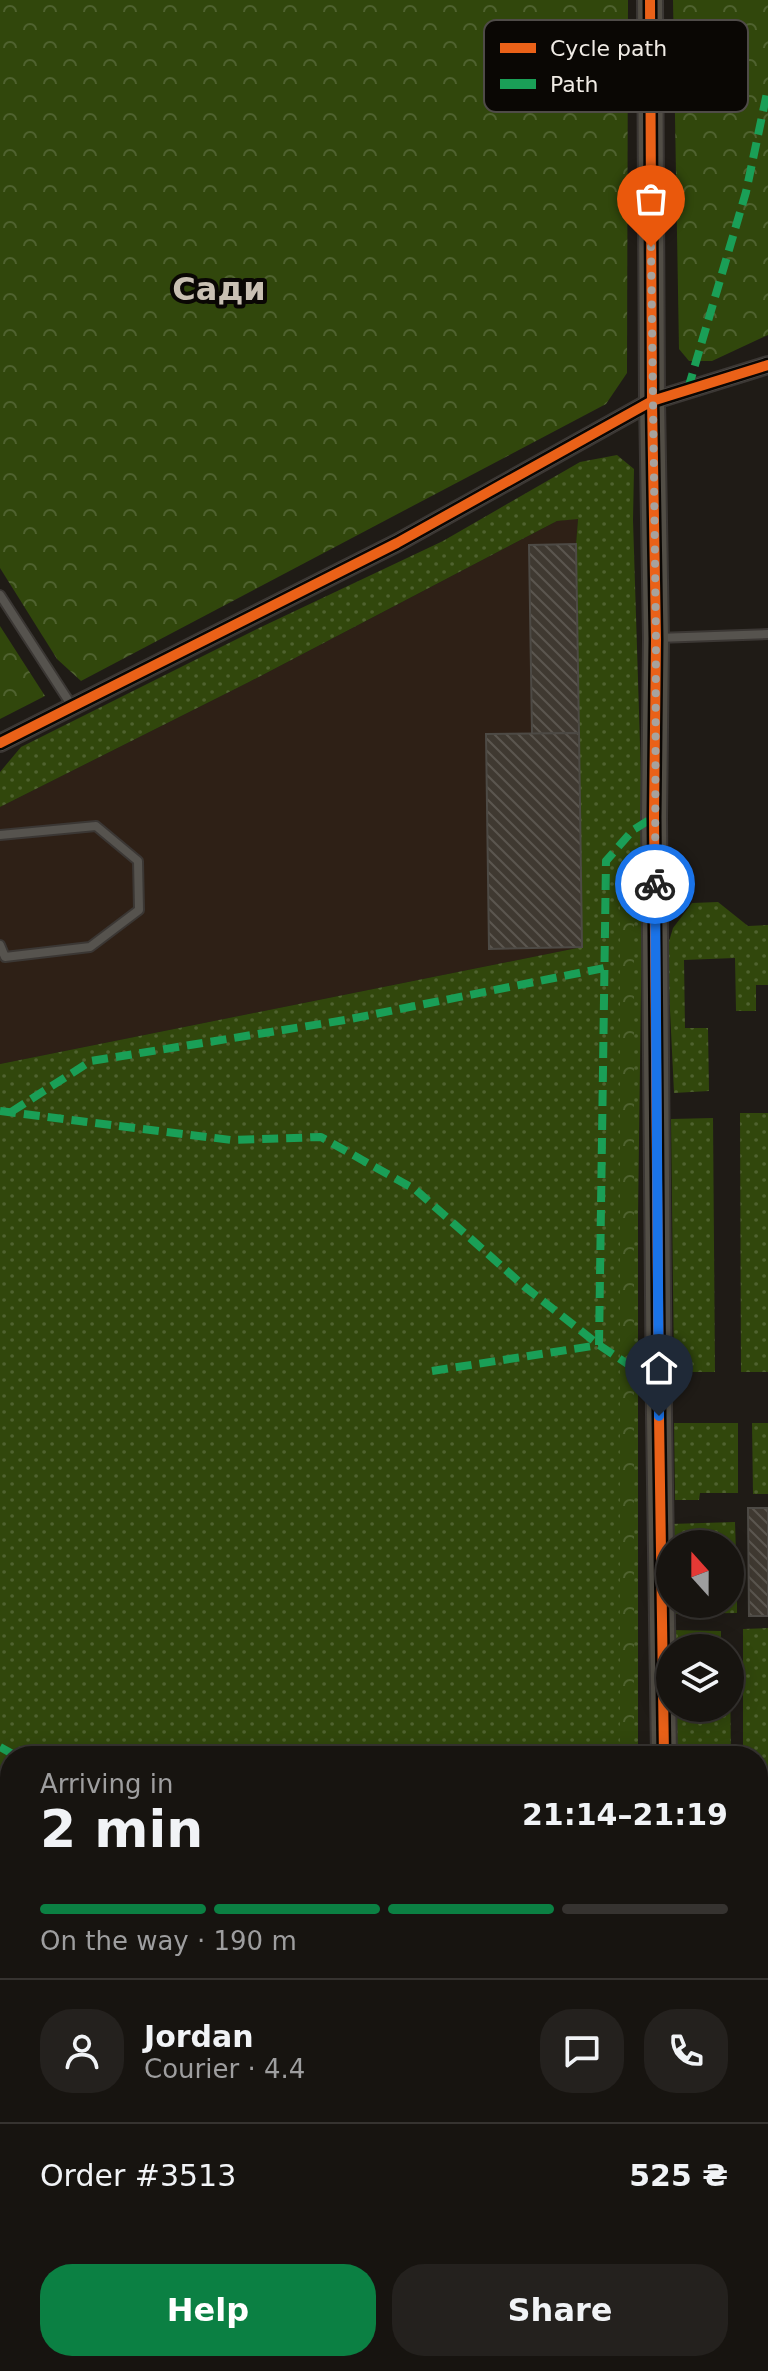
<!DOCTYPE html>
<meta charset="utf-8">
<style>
:root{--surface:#171410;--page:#24211e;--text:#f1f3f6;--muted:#9e9e9f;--line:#363330;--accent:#0b8043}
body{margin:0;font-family:"DejaVu Sans",sans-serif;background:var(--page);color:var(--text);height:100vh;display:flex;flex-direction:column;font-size:30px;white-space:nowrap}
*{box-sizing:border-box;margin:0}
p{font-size:26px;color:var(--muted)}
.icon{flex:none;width:44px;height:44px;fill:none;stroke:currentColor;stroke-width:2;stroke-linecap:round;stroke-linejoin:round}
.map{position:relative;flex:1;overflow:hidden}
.sheet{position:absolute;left:0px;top:1746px;width:768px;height:626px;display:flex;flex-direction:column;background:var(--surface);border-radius:32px 32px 0 0;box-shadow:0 4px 20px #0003,0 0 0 2px var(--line)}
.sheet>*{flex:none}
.needle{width:52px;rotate:339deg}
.buttons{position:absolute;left:656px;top:1530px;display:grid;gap:16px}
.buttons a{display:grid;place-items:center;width:88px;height:88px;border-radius:50%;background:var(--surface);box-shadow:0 4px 20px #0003,0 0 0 2px var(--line);font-size:40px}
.pin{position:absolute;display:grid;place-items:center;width:68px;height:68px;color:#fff;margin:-82px -34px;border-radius:50% 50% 50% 0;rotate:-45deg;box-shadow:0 0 8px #0007}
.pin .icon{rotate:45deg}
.courier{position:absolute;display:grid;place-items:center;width:80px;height:80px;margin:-40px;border:6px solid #1a73e8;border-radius:50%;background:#fff;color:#222;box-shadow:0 2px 10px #0007}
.headline em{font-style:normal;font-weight:700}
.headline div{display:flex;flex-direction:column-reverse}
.headline{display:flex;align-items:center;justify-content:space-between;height:136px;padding:0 40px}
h1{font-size:52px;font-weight:700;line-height:60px}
.bar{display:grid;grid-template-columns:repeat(4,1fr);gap:12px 8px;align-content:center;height:96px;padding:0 40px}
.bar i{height:10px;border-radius:6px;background:var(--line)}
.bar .on{background:var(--accent)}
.bar p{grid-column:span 4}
.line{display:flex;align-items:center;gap:20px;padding:0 40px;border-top:2px solid var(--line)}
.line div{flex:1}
.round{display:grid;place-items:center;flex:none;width:84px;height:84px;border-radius:32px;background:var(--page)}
.button{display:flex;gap:16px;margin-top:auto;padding:16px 40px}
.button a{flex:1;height:92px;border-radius:32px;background:var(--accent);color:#fff;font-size:32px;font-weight:700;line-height:92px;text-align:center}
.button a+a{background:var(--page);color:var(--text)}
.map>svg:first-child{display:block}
.commercial{fill:#2e2016}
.grass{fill:url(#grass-dots)}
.forest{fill:url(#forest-crowns)}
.building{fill:url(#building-back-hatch);stroke:#4d4a45;stroke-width:2}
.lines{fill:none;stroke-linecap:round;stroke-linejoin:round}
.lane-casing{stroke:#3b3734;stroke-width:12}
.street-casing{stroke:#3b3734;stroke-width:20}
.secondary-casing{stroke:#3b3734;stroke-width:28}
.lane{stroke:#56534e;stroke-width:8}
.street{stroke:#56534e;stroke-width:16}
.secondary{stroke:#524e46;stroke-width:24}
.quiet{stroke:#1a9f57;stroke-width:8;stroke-dasharray:16 8;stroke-linecap:butt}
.cycleway-casing{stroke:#0a0704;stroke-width:15}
.cycleway{stroke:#ea6118;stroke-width:10}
.done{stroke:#a7a29d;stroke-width:8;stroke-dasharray:0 14.4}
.route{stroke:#1a73e8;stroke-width:10}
.labels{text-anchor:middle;stroke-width:8;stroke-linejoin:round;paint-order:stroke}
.quarter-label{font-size:32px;font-weight:bold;fill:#c9c0b3;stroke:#0a0704}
.key{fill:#0a0704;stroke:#4f4b48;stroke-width:2}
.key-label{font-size:22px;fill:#f0ebe5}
</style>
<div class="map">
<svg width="768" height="2371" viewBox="0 0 768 2371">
<defs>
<pattern id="grass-dots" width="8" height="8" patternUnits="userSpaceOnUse" patternTransform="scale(2)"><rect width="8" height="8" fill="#31470c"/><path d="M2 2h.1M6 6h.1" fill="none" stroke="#4f622f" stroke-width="1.8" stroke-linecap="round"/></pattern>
<pattern id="forest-crowns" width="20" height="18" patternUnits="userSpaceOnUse" patternTransform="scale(2)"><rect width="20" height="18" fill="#31470c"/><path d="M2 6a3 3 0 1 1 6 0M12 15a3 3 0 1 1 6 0" fill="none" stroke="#4f622f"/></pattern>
<pattern id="building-back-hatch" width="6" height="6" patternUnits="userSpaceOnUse" patternTransform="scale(2)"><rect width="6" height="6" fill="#3f3931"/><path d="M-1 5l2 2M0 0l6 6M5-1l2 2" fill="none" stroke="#5b564f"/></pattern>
</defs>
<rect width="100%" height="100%" fill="#1f1b16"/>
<g class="commercial">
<polygon points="578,518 576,544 582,947 0,1064 0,807 249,682 557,521"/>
<polygon points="10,2076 10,2362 77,2362 52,2371 0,2371 0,2080"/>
</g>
<g class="grass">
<polygon points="617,455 634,469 633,520 643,840 638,1217 638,1756 10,1756 10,2076 0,2080 0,1064 582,947 576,544 578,519 557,521 249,682 0,807 0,772 21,747 259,628 443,541 580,462"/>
<polygon points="718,902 748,926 768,925 768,985 756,985 756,1011 736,1011 735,958 684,960 685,1028 708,1028 709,1091 674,1093 667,948 673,928 692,903"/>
<polygon points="740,1113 768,1113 768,1372 741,1372"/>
<polygon points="713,1118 715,1372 674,1372 671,1119"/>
<polygon points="674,1423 738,1423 738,1493 700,1493 699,1500 675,1500"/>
<polygon points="752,1423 768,1423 768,1494 753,1494"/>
<polygon points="735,1522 736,1553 730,1553 730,1544 671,1544 670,1524"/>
<polygon points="730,1578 737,1578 737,1613 672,1614 672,1604 730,1604"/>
<polygon points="768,1628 768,1903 758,1903 758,1756 743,1756 743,1629"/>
<polygon points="673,1630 721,1631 721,1648 673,1648"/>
<polygon points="730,1675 731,1756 674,1756 673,1708 730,1708"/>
<polygon points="758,1927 768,1927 768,2367 725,2368 711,2362 758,2362"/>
<polygon points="133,2362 318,2362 309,2371 136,2371"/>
<polygon points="368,2362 459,2362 460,2370 369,2371"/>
</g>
<g class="forest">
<polygon points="0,0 628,0 627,373 606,404 81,681 57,659 0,568"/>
<polygon points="673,0 768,0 768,335 712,361 689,361 679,349"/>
<polygon points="0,626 45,696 0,719"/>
<polygon points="634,857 634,1756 620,1756 620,869"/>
</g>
<g class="building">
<polygon points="576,544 579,733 532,734 529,545"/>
<polygon points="579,733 582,947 489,949 486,734"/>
<polygon points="748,1508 768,1508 768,1616 749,1616"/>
<polygon points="10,2076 10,2149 0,2152 0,2080"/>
<polygon points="10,2345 10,2362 55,2362 58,2369 52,2371 4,2371 0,2360 0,2349"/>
<polygon points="87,2362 103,2362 101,2371 85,2371"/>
</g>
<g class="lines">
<g class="lane-casing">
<g id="lane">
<polyline points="0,595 72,706"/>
<polyline points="657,638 768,634"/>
<polyline points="0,835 96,826 138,861 139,910 90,947 5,957 0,945"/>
<polyline points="758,1912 768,1911"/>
<polyline points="285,2362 286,2371"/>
<polyline points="534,2362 540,2371"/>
<polyline points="194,2371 199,2362"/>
<polyline points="342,2371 347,2362"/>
</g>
</g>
<g class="street-casing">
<polyline id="street" points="0,743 397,543 652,401 768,365"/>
</g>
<g class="secondary-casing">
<g id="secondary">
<polyline points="650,0 652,401 656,639 654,817 659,1416 664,1756"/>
<polyline points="667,2371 667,2362"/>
</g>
</g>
<use href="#lane" class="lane"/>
<use href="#street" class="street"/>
<use href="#secondary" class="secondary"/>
<g class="quiet">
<polyline points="688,389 746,192 768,88"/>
<polyline points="0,1111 231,1140 321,1137 416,1190 525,1287 599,1345 659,1385"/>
<polyline points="11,1112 91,1061 345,1020 604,968"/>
<polyline points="432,1371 599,1345 606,861 633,830 654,817"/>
<polyline points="0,1747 16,1756"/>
</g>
<g class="cycleway-casing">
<g id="cycleway">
<polyline points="650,0 652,401 656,639 654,817 659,1416 664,1756"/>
<polyline points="0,743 397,543 652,401 768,365"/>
</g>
</g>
<use href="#cycleway" class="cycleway"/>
</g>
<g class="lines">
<polyline class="done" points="651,247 656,639 655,884"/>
<polyline class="route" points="655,884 659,1416"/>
</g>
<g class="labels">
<g class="quarter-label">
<text x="219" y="300">Сади</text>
</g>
</g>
<rect x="484" y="20" width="264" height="92" rx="12" class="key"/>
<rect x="500" y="43" width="36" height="10" fill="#ea6118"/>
<rect x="500" y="79" width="36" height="10" fill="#1a9f57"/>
<g class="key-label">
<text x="550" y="56">Cycle path</text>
<text x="550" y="92">Path</text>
</g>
</svg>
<div class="buttons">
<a><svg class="needle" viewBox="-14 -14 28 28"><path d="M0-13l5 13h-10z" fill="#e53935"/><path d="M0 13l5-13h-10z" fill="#9e9e9f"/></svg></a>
<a><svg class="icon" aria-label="layers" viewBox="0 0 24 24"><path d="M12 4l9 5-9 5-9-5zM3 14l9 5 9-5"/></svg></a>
</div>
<div class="pin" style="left:651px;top:247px;background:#ea580c"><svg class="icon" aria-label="bag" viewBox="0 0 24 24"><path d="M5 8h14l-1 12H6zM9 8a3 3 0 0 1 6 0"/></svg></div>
<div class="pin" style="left:659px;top:1416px;background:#1f2937"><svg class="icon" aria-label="home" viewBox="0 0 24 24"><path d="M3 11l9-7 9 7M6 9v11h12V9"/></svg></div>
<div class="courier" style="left:655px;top:884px"><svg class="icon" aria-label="bike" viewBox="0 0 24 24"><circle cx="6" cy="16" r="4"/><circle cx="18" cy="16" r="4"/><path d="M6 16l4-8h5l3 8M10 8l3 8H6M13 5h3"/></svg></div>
<section class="sheet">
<div class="headline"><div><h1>2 min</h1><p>Arriving in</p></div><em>21:14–21:19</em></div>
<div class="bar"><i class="on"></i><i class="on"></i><i class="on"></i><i></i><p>On the way · 190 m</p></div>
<div class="line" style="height:144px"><a class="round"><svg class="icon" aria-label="person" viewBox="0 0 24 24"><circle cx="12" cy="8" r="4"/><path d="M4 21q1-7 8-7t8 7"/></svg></a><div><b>Jordan</b><p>Courier · 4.4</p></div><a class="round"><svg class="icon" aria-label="chat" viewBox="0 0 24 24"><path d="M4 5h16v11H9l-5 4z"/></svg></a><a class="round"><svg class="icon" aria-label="phone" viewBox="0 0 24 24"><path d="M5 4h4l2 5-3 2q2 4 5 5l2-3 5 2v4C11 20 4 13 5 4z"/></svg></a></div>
<div class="line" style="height:104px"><div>Order #3513</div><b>525 ₴</b></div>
<div class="button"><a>Help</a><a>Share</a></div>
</section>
</div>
